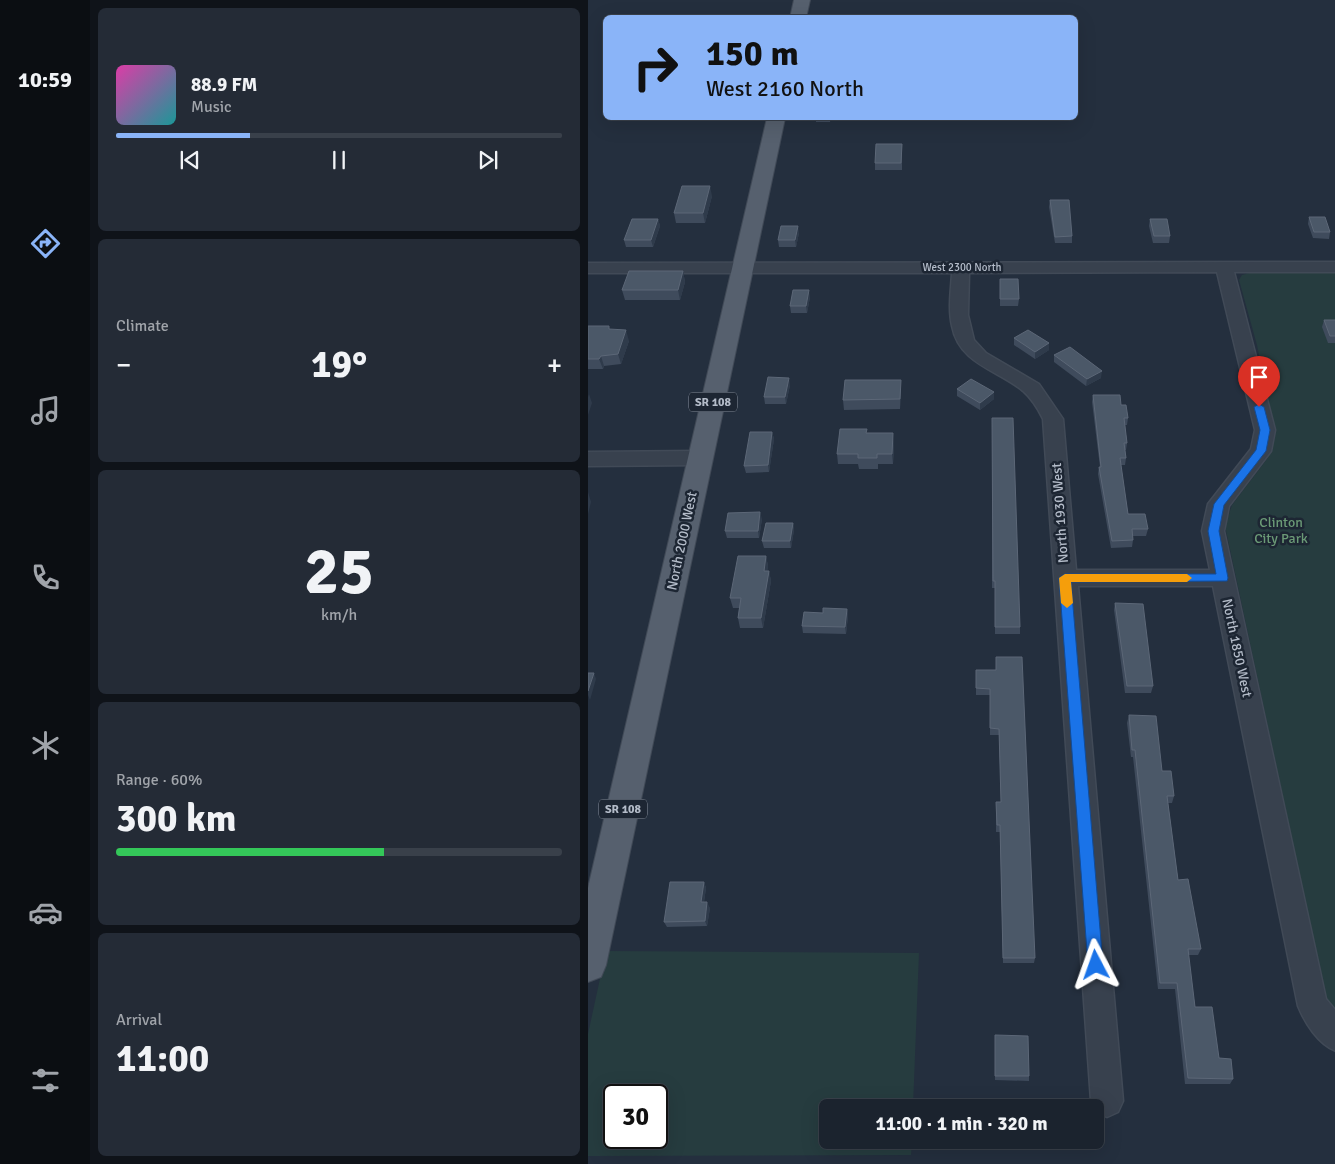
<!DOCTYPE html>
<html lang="en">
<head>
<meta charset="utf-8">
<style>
	body { margin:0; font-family:Signika,sans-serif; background:#242b36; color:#f1f3f6; height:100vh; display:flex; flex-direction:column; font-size:19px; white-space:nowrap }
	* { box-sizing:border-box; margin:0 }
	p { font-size:16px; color:#a0a4aa }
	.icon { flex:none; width:28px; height:28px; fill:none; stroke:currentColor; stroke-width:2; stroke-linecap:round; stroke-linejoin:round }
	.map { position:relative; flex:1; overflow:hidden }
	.panel { display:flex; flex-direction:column; gap:8px; padding:8px; background:#0f1319; width:498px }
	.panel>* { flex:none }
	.top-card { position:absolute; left:15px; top:15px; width:475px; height:105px; border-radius:8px; box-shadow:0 5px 20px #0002,0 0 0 1px #39404a; background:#8ab4f8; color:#111; overflow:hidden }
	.speed { position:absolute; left:15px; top:1084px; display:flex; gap:10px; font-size:25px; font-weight:700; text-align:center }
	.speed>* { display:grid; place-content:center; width:65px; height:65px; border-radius:50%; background:#1b232e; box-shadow:0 5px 20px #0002,0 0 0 1px #39404a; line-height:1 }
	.speed .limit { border:2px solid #111; border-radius:8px; background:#fff; color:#111 }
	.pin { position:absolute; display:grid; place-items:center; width:42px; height:42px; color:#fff; margin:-51px -21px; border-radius:50% 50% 50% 0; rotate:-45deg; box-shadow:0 0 5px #0007 }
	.pin .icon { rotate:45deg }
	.me { position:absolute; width:55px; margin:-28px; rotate:356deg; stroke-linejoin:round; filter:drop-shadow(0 0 4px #0008) }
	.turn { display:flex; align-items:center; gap:18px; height:105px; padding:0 20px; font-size:22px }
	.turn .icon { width:65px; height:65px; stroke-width:2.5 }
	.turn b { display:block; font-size:35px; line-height:42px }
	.big { font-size:38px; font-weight:700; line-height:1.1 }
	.panel .tile { flex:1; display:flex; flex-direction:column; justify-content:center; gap:8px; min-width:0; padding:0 18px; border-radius:8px; background:#242b36 }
	.panel .dial { align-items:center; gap:0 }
	.dial b { font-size:65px; line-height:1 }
	.song { display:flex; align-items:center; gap:15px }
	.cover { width:60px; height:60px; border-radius:8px; background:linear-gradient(135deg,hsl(320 70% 55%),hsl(180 70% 35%)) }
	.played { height:5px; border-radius:2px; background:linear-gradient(90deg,#8ab4f8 30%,#39404a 30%) }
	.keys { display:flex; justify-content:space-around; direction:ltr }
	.heat { display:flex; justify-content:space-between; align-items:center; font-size:28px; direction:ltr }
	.charge { height:8px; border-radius:4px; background:linear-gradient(90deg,#34c759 60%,#39404a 0) }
	.trip { position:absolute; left:231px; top:1099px; width:285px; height:50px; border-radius:8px; background:#1b232e; box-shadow:0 5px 20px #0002,0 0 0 1px #39404a; font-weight:700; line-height:50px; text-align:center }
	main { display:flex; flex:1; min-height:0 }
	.tabs { display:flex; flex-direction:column; width:90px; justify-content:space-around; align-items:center; background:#0b0e12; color:#a0a4aa }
	.tabs .icon { width:35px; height:35px }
	.tabs .current { color:#8ab4f8 }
	.tabs b { font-size:22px; color:#f1f3f6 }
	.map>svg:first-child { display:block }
	.green { fill:#263c3f; fill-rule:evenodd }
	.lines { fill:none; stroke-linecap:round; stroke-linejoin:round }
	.minor-casing { stroke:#414a57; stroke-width:3 }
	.major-casing { stroke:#414a57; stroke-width:2 }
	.minor { fill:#38414e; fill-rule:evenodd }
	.major { fill:#56606e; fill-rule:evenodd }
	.wall { fill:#3f4b5c }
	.shaded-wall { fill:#2f3b4b }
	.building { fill:#4b5868; stroke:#5c6777 }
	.route { fill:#1a73e8; stroke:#114b97 }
	.slow { fill:#f59e0b }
	.labels { text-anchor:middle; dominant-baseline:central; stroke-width:5; stroke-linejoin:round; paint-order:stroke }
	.far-street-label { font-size:11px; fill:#b4bcc9; stroke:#1d2633 }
	.shield { fill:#1d2633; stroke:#878f9c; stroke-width:1 }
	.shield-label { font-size:12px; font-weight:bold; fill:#b4bcc9 }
	.street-label { font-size:14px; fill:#b4bcc9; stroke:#1d2633 }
	.park-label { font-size:14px; fill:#6b9a76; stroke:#1d2633 }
</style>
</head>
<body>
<main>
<nav class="tabs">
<b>10:59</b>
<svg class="icon current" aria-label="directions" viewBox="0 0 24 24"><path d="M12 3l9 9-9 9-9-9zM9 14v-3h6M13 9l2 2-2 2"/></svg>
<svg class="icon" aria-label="music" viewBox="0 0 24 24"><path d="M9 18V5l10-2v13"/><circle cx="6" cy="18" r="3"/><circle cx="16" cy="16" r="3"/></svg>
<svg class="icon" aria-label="phone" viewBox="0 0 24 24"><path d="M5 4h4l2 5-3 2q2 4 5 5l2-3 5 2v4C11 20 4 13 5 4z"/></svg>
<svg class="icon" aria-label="climate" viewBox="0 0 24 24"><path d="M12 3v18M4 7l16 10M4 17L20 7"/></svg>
<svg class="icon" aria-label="car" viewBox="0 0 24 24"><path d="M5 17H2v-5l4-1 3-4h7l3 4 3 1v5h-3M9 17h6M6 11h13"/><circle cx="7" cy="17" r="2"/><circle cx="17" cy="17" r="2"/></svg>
<svg class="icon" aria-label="filters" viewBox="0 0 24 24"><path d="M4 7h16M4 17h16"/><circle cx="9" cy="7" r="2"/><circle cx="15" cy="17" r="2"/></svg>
</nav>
<section class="panel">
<div class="tile">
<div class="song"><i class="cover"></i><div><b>88.9 FM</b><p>Music</p></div></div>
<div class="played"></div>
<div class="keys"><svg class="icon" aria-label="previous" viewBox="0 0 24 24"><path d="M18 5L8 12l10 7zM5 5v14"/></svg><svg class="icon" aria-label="pause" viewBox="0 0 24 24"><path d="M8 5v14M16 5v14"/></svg><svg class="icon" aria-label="next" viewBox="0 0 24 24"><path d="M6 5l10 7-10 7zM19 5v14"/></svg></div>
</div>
<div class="tile"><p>Climate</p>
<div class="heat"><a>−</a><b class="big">19°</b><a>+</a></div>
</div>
<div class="tile dial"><b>25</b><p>km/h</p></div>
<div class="tile"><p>Range · 60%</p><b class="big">300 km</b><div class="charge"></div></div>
<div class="tile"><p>Arrival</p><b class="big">11:00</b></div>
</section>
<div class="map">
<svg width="748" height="1164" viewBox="0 0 748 1164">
	<rect width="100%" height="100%" fill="#242f3e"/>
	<path class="green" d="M661 273H747V1011L738 998 637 526 644 505 679 459 687 437 669 345 651 280 654 275Z
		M18 951 331 953 325 1107 240 1108V1140H324L323 1155 0 1156V1034ZM26 1095H69V1138H26Z"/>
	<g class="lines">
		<defs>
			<path id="minor" d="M748 262V272H646L687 430 683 451 641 506 636 531 738 999 748 1011V1051C730 1044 717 1023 710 1006L625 586H490L535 1101 530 1112 519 1117 508 1112 503 1101 455 419C450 409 444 399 435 391 410 370 371 364 364 326 360 309 363 290 364 273H0V263ZM629 272 667 430 663 449 620 504 614 531 622 570H488L475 419 451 384 398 353 386 340 380 315 381 273Z
				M112 451 119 453 122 458 119 463 112 465 0 466V452Z"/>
			<path id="major" d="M206 0H222L218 18H202Z
				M179 118H197L18 965 13 977 0 982V888Z"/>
		</defs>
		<use href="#minor" class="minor-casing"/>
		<use href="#major" class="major-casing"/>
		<use href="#minor" class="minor"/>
		<use href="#major" class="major"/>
	</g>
	<path class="wall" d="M224 118H243L242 122H228V119H224Z
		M314 144V170H287V163Z
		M124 196 117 223H88L86 213Z
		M462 200 484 236V243H467L461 207Z
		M721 217 742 232 741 239 725 238 720 224Z
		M70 219 72 226 65 247H38L36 240Z
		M562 219 582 236 581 243H565L561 226Z
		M211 233 208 247H191L190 240Z
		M95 271 97 282 92 300H37L34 290Z
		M412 286 431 299 430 306H412Z
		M222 297 219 313H203L202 306Z
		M736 320H748V346L747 343H740L734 327Z
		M0 326 22 329 41 341 33 364 16 366 15 369H0Z
		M426 338 461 350 447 359 426 345Z
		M466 355 513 378 498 386 466 362Z
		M202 385 198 404H177L176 397Z
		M369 389 406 392V399L392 410 369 396Z
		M313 390 312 409 256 410 255 400Z
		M505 395 533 405 540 418 539 425H537L539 443 538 450H537L538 458 537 465H533L540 514 560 529 558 536H545V540L544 547 523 548 510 474 511 467H512L504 402Z
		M404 418 432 627V634H407V588H404Z
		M184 432 186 439 181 472 158 473 156 466Z
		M279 433 306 443 305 464H290V469H271L270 464H250L249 454Z
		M174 519 171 538H139L137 531Z
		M205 523 206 530 203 548H176L174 541Z
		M178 556 180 566 179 571H181L183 581 175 628H152L150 618 151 608H145L142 598Z
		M527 603 565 686 563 693H537L526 610Z
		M259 609 260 616 258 634 215 633 214 626 235 613Z
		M388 670H408L447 958 446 963H415L412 832H408V802H413L411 735H402V695H388Z
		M541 715 574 771 586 796 584 803H580L590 880 613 949 610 955H600L607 1007 631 1058 645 1079 642 1084H597L587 989H570L545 757H543L539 723Z
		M116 882 118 888 116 902 122 908 119 926 79 927 76 922Z
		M407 1040 441 1076V1081L407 1080Z"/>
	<path class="shaded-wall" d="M122 186 124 196 117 223 115 213Z
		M70 219 72 226 65 247 63 240Z
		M210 226 211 233 208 247 207 240Z
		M95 271 97 282 92 300 90 290Z
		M221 290 222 297 219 313 218 306Z
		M38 330 41 341 33 364 30 354Z
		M461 343V350L447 359V352Z
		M13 356 16 366 15 369 11 359Z
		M514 371 513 378 498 386 499 379Z
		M201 378 202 385 198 404 197 397Z
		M313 380V390L312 409V399Z
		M406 392V399L392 410V403Z
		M1 394 4 403 0 415V397Z
		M184 432 186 439 181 472 180 465Z
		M305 433 306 443 305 464 304 454Z
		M0 492 3 502 0 514Z
		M172 512 174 519 171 538 170 531Z
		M205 523 206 530 203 548 202 541Z
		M178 556 180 566 178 581 176 571Z
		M181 571 183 581 175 628 173 618Z
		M259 609 260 616 258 634 257 627Z
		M6 673 8 679 2 700 0 695V691Z
		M116 882 118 888 115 908 113 902Z
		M119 902 122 908 119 926 117 921Z"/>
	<path class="building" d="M288 144H314L313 163H287Z
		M94 186H122L115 213H86Z
		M462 200H481L484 236 467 237Z
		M721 217H737L742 232H726Z
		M44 219H70L63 240H36Z
		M562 219H579L582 236H566Z
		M193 226H210L207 240H190Z
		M41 271H95L90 290H34Z
		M412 279H430L431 299H412Z
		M205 290H221L218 306H202Z
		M736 320H748V336H742Z
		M0 326H21V329L38 330 30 354 13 356 11 359H0Z
		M440 330 461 343 447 352 426 338Z
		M482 347 514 371 499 379 466 355Z
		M180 377 201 378 197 397H176Z
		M383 379 406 392 392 403 369 389Z
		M257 380H313L312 399 255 400Z
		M505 395H532L533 405H538L540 418H536L539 443H536L538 458H532L540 514H557L560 529H544L545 540 524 541 511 467H513Z
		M404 418H425L432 627H407V581H405Z
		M252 429H279L278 433H305L304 454H289V458H270V454H249Z
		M162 432H184L180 465 156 466Z
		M172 512 170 531H137L140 513Z
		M178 523H205L202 541H174Z
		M150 556H178L176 571H181L173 618H150L153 598H142Z
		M527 603 555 604 565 686H539Z
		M235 608 259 609 257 627 214 626 216 612 235 613Z
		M408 657H434L447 958H415L412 825H409L408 802H413L411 729 402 728V689L388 688V670H408Z
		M0 673H6L0 691Z
		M541 715 568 716 574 771H583L586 796H579L590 880 600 879 613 949H600L607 1007H624L631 1058 643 1059 645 1079 600 1078 589 983H572L547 750H544Z
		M82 882H116L113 902H119L117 921 76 922Z
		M407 1035 440 1036 441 1076H407Z"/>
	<path class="route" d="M671 404 676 407 682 430 678 451 636 505 631 531 640 578 639 581 483 582 515 965 513 970 508 973 503 970 500 965 471 578 477 574H628L620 531 626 504 668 450 672 430 666 407Z"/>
	<path class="slow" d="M477 574H599L604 578 599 582H483L485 603 479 608 473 603 471 578Z"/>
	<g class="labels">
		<g class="far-street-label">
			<text x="374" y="267">West 2300 North</text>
		</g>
		<g class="shield">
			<rect x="101" y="392.5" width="48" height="19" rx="4"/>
			<rect x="11" y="799.5" width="48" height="19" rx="4"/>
		</g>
		<g class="shield-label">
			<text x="125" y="402">SR 108</text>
			<text x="35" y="809">SR 108</text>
		</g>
		<g class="street-label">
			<text transform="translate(472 513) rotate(-94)">North 1930 West</text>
			<text transform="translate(94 541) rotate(-78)">North 2000 West</text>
			<text transform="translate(649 648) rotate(78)">North 1850 West</text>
		</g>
		<g class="park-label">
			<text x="693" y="522">Clinton<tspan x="693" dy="16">City Park</tspan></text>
		</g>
	</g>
</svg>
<div class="speed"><div class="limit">30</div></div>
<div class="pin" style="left:671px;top:407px;background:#d93025"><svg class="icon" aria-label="arrive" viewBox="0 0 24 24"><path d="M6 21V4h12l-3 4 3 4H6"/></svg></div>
<svg class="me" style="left:508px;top:965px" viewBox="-20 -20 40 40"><path d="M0-17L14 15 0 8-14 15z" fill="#1a73e8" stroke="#fff" stroke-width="4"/></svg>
<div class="trip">11:00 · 1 min · 320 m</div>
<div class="top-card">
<div class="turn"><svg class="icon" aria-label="right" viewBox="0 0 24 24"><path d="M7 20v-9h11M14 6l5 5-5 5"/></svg><div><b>150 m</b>West 2160 North</div></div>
</div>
</div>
</main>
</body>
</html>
